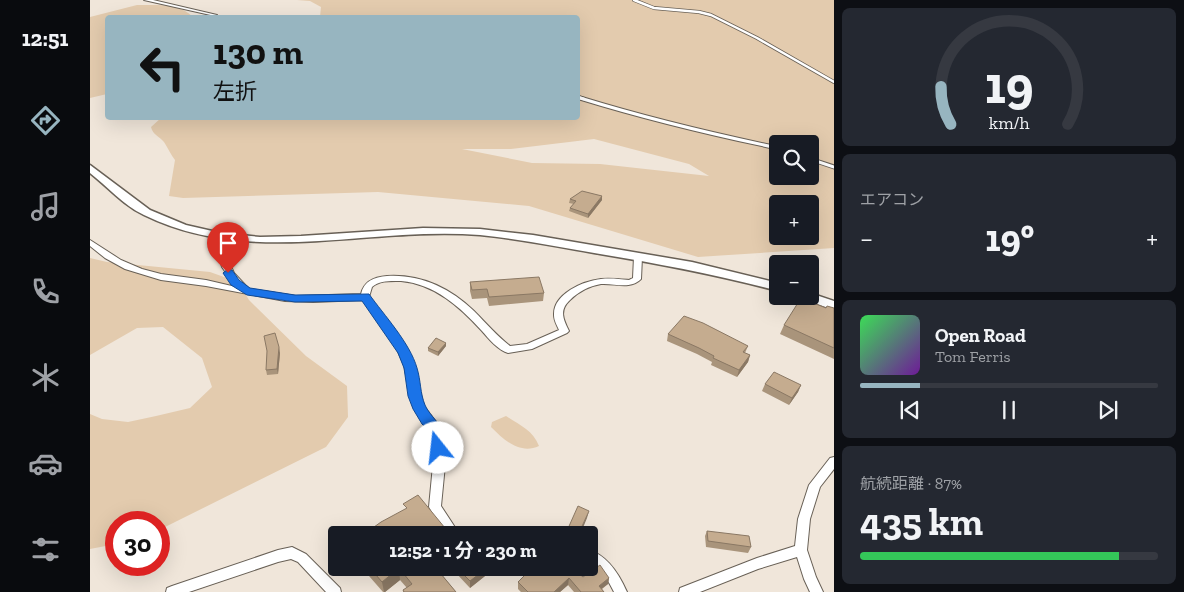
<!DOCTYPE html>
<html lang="ja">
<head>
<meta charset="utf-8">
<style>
	body { margin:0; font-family:"Zilla Slab","Noto Sans JP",serif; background:#242831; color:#f1f3f6; height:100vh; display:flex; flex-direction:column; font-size:19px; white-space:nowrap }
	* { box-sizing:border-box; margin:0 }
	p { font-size:16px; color:#9ea1a6 }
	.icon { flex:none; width:28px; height:28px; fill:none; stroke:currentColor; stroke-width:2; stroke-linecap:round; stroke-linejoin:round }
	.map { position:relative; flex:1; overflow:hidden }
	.details { display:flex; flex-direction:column; gap:8px; padding:8px; background:#0d0f14; width:350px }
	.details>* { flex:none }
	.top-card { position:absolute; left:15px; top:15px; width:475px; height:105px; border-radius:5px; box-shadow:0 5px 20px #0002; background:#97b5c0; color:#111; overflow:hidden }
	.buttons { position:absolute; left:679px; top:135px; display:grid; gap:10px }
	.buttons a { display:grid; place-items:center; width:50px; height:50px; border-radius:5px; background:#171b24; box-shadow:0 5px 20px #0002; font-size:25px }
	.speed { position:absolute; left:15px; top:511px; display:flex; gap:10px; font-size:25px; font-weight:700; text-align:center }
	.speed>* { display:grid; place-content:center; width:65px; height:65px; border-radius:50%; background:#171b24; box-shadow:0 5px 20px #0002; line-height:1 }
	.speed .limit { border:8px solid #d22; background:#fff; color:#111 }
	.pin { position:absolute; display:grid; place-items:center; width:42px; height:42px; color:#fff; margin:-51px -21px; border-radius:50% 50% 50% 0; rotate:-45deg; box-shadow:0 0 5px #0007 }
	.pin .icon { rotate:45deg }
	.me { position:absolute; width:55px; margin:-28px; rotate:344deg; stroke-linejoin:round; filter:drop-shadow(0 0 4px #0008) }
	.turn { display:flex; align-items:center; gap:18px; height:105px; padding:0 25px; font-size:22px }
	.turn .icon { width:65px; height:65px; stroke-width:2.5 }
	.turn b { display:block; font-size:35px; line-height:42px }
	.big { font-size:38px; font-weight:700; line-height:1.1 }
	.details .widget { flex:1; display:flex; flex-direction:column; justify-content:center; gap:8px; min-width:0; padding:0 18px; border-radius:8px; background:#242831 }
	.details .dial { align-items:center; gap:0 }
	.dial svg { height:130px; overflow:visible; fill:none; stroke:#363941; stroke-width:7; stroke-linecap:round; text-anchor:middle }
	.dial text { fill:#f1f3f6; stroke:none }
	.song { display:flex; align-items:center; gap:15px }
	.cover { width:60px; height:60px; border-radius:8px; background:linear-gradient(135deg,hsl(130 70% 55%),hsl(280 70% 35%)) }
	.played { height:5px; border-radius:2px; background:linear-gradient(90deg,#97b5c0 20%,#363941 20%) }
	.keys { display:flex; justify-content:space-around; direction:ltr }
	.heat { display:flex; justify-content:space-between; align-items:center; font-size:28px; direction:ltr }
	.charge { height:8px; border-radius:4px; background:linear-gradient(90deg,#34c759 87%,#363941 0) }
	.trip { position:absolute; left:238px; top:526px; width:270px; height:50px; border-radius:5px; background:#171b24; box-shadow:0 5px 20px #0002; font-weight:700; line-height:50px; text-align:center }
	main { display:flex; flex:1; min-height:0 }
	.dock { display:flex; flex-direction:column; width:90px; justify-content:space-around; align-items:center; background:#090b0e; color:#9ea1a6 }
	.dock .icon { width:35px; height:35px }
	.dock .active { color:#97b5c0 }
	.dock b { font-size:22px; color:#f1f3f6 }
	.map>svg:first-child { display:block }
	.green { fill:#e3cbae; fill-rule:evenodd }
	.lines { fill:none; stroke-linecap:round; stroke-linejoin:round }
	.lane-far1-casing { stroke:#686056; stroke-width:4 }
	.lane-casing { stroke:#686056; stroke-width:5 }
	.street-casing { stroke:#686056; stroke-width:2 }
	.secondary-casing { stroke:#686056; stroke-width:3 }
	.lane-far1 { stroke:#fff; stroke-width:2.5 }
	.lane { stroke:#fff; stroke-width:3 }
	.street { fill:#fff; fill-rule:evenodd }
	.secondary { fill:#fff; fill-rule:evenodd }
	.wall { fill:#a9947b }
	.shaded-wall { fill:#8a7864 }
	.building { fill:#c5ac8f; stroke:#8a7864 }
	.route { fill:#1a73e8; stroke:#114b97 }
</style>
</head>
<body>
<main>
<nav class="dock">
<b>12:51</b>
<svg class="icon active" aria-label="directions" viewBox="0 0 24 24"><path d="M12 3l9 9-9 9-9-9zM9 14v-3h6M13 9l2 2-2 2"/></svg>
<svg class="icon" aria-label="music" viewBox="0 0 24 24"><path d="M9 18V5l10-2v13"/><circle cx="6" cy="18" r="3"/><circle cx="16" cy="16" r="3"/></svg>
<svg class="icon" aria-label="phone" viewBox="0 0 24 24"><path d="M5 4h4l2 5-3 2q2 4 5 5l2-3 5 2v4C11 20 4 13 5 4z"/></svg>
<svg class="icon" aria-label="climate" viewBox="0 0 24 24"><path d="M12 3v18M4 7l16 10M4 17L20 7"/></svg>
<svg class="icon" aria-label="car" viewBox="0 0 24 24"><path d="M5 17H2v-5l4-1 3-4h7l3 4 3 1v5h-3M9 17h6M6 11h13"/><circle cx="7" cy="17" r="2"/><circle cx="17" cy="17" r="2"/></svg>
<svg class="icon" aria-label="filters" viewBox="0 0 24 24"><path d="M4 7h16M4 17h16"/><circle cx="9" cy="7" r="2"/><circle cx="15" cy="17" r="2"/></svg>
</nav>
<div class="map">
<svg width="744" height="592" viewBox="0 0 744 592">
	<rect width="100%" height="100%" fill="#f0e6da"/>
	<path class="green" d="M207 0H744V248L608 257 439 206 288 192 93 198 79 196 85 160C81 155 78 148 74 142 69 136 63 135 61 127L71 118H488V18L230 17 231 7 220 1ZM504 139 599 164 619 176 510 164 442 163 372 149H421ZM688 144H720V176H688ZM688 204H720V236H688Z
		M47 5C66 5 90 3 103 17L18 18 17 94 0 98V17Z
		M0 258 17 262 120 272 148 282 159 300 216 356 257 386 258 417 236 447 69 530V522H26V544L0 549V414L12 419 38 422 66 416 100 408 122 387 112 358 73 327 47 328 0 355Z
		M416 416C429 425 443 430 449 446 430 455 414 440 401 427L402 422Z"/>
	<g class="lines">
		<defs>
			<path id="lane-far1" d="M544 0 564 8 609 12 621 15 667 38 744 82
				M488 97 494 99"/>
			<path id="lane" d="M490 98C555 118 621 134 688 148
				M720 159 744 167"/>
			<path id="street" d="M54 0H63L127 15 125 16Z
				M125 236H131L132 238 138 260 144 273 159 289 206 296 271 294C274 281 284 277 297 276 330 274 360 288 384 311 396 323 407 336 420 346L437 344 469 330C467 325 464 321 464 315 463 294 493 281 511 279 520 278 529 279 539 280L543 278 544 257 548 255 552 257 551 279C540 290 525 283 511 284 499 286 488 292 480 300 469 310 473 319 479 331L477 333 442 349 418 353C408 350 399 339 392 331 370 307 345 284 311 281 301 281 290 280 282 287L279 297 305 330 316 347 323 365 334 406 353 431 355 465 351 506 370 535H355L339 507 343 465V432L330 418 323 406 314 365 306 347 273 300 223 302 195 301 116 286 71 280 35 269 15 258 0 246V240L31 260 52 269 71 274 116 280 146 287 132 267 124 238Z
				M744 457V469L730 487 720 519 717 550 726 577 733 592H720L714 579 707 557 668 569 610 592H589L590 588 667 558 705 546 708 519 719 485 740 458Z
				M202 547 216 554 250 588 251 592H236L208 562 201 559 188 562 99 592H76L77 588 82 586 188 550Z
				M499 550C518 556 529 574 537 592H524C518 580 511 568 499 561Z"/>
			<path id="secondary" d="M0 165 60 210 96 225 131 233 170 237 211 236 333 228 390 229 443 235 602 262 688 283V291C628 275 570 264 510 254 470 247 430 239 390 235 276 226 162 268 54 215 33 205 18 187 0 173Z
				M720 293 744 301V310L713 299 711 296H720Z"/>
		</defs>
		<use href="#lane-far1" class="lane-far1-casing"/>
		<use href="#lane" class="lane-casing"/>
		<use href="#street" class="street-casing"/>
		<use href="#secondary" class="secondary-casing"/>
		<use href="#lane-far1" class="lane-far1"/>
		<use href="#lane" class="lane"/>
		<use href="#street" class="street"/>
		<use href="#secondary" class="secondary"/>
	</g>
	<path class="wall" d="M480 199 512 200 498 218 479 211 480 208 484 204 479 203Z
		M380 282 454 293 453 301 399 306 397 298 382 299 380 291Z
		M736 308H744V359L690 334 694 325Z
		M578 334 658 346 655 353 660 355 658 362 647 377 621 365 622 362 607 354 577 341Z
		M356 346 348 356 338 351V348Z
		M190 353 188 374 177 375 176 370Z
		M675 384 711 385 708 392 699 405 672 391Z
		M617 531 661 547 658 553 616 547 615 536Z
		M272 568H346L366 592H313V590L317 588 310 580 295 592H293Z
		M365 568H405L380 588 365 572Z
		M493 577 519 578 518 584 512 589 514 592H484L478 585 470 592H431L428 589V582Z"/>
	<path class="shaded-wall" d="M512 196V200L498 218V214Z
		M356 343V346L348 356V352Z
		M189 347 190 353 188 374 187 369Z
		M660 355 658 362 647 377 649 370Z
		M711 385 708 392 699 405 702 398Z
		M499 511 497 518 490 535H488Z
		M355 528 356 535H345Z
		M309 568 310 580 295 592H294L292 582Z
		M397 568H405L380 588V581Z
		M479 578 478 585 470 592H464Z
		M519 578 518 584 507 592 509 586Z"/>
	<path class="building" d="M492 191 512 196 498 214 480 208 486 201 480 199Z
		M449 277 454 293 399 297 397 289 382 290 380 282Z
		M711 298 736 308 737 306 744 308V348L694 325Z
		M594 316 613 323 658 346 653 352 660 355 649 370 623 358 624 356 609 348 578 334Z
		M185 333 189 347 187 369 176 370 177 351 174 336Z
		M346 338 356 343 348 352 338 348Z
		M684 372 711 385 702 398 675 384Z
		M328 495 355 528 345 535H273L291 522 317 508 313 504Z
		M488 506 499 511 488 535H481L476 533Z
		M617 531 659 536 661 547 618 541Z
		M510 565 519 578 509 586 514 592H491L479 578 464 592H438L428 582 442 568H482L493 577Z
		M280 568H346L366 592H314L313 590 322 584 309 568 292 582Z
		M367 568H397L380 581Z"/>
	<path class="route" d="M138 269 142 270 149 280 160 288 205 295 279 294C294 315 320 343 327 368 331 381 330 393 335 405 342 421 364 432 353 452L348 453 343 452 341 448V433L332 424 323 409 318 396 314 368 308 353 272 301 205 302 157 295 141 285 133 273Z"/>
</svg>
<div class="buttons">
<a><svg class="icon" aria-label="search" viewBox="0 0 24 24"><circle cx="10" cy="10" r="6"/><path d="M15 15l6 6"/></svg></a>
<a>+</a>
<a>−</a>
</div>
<div class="speed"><div class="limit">30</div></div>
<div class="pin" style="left:138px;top:273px;background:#d93025"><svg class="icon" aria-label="arrive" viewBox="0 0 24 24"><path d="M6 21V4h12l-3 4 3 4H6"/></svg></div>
<svg class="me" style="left:348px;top:448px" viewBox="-20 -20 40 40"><circle r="19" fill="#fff"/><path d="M0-13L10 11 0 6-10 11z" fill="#1a73e8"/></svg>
<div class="trip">12:52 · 1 分 · 230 m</div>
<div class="top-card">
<div class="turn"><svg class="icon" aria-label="left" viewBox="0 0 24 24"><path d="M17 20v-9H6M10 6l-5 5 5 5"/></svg><div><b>130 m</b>左折</div></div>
</div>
</div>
<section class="details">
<div class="widget dial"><svg viewBox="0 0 100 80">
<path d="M14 69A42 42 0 1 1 86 69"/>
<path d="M14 69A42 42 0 0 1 8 46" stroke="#97b5c0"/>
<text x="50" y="56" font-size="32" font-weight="700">19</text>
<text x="50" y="72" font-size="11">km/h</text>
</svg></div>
<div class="widget"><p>エアコン</p>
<div class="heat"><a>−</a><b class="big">19°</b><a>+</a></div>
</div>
<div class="widget">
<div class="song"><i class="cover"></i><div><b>Open Road</b><p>Tom Ferris</p></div></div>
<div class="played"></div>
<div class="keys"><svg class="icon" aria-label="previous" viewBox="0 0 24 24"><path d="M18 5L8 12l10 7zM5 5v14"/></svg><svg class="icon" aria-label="pause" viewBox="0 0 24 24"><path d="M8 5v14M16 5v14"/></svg><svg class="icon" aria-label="next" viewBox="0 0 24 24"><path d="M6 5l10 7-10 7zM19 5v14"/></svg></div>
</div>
<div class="widget"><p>航続距離 · 87%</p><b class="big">435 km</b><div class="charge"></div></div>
</section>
</main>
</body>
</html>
